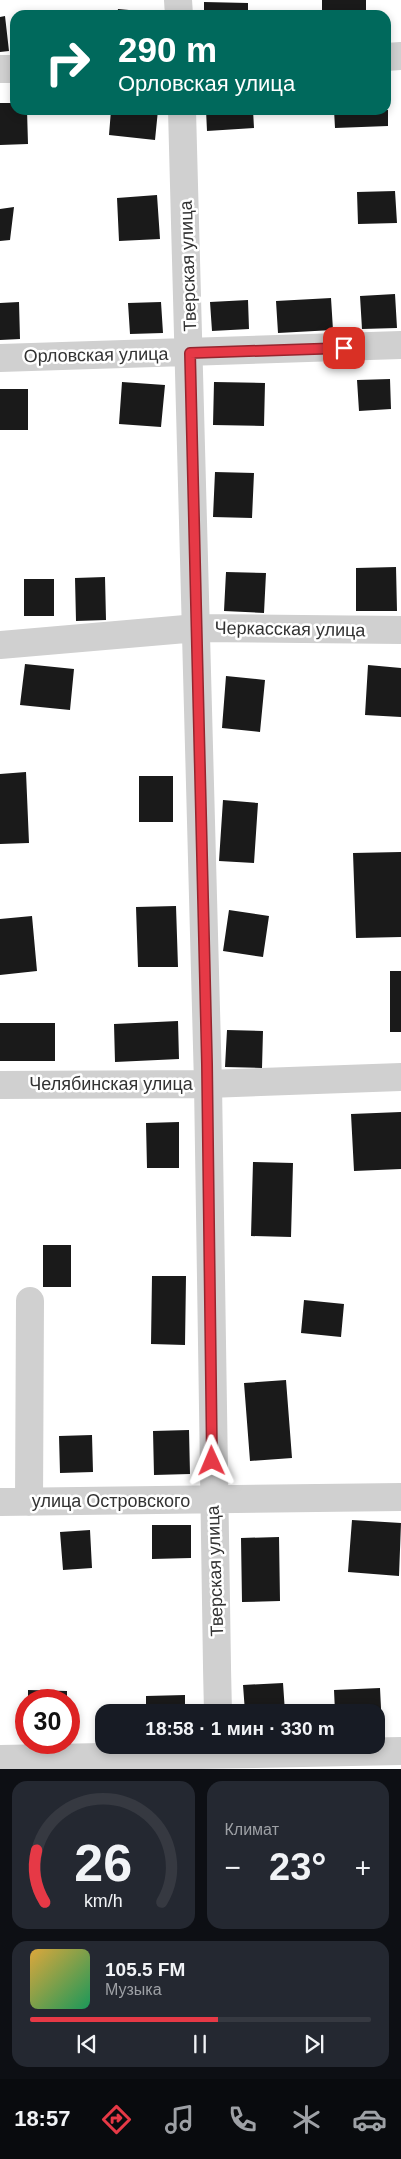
<!DOCTYPE html>
<html lang="ru">
<head>
<meta charset="utf-8">
<style>
	body { margin:0; font-family:Helvetica,sans-serif; background:#242831; color:#f1f3f6; height:100vh; display:flex; flex-direction:column; font-size:19px; white-space:nowrap }
	* { box-sizing:border-box; margin:0 }
	p { font-size:16px; color:#9ea1a6 }
	.icon { flex:none; width:28px; height:28px; fill:none; stroke:currentColor; stroke-width:2; stroke-linecap:round; stroke-linejoin:round }
	.map { position:relative; height:1769px; overflow:hidden }
	.side { display:flex; flex-direction:column; gap:12px; padding:12px; background:#0d0f14; flex:1 }
	.side>* { flex:none }
	.top-card { position:absolute; left:10px; top:10px; width:381px; height:105px; border-radius:15px; box-shadow:0 2px 8px #0003; background:#00695c; color:#fff; overflow:hidden }
	.speed { position:absolute; left:15px; top:1689px; display:flex; gap:10px; font-size:25px; font-weight:700; text-align:center }
	.speed>* { display:grid; place-content:center; width:65px; height:65px; border-radius:50%; background:#171b24; box-shadow:0 2px 8px #0003; line-height:1 }
	.speed .limit { border:8px solid #d22; background:#fff; color:#111 }
	.pin { position:absolute; display:grid; place-items:center; width:42px; height:42px; color:#fff; margin:-21px; border-radius:10px; box-shadow:0 2px 8px #0006 }
	.me { position:absolute; width:55px; margin:-28px; rotate:359deg; stroke-linejoin:round; filter:drop-shadow(0 0 4px #0008) }
	.turn { display:flex; align-items:center; gap:18px; height:105px; padding:0 25px; font-size:22px }
	.turn .icon { width:65px; height:65px; stroke-width:2.5 }
	.turn b { display:block; font-size:35px; line-height:42px }
	.big { font-size:38px; font-weight:600; line-height:1.1 }
	.side .tile { flex:1; display:flex; flex-direction:column; justify-content:center; gap:8px; min-width:0; padding:0 18px; border-radius:15px; background:#242831 }
	.side .dial { align-items:center; gap:0 }
	.dial svg { height:130px; overflow:visible; fill:none; stroke:#363941; stroke-width:7; stroke-linecap:round; text-anchor:middle }
	.dial text { fill:#f1f3f6; stroke:none }
	.song { display:flex; align-items:center; gap:15px }
	.cover { width:60px; height:60px; border-radius:8px; background:linear-gradient(135deg,hsl(40 70% 55%),hsl(150 70% 35%)) }
	.played { height:5px; border-radius:2px; background:linear-gradient(90deg,#e63946 55%,#363941 55%) }
	.keys { display:flex; justify-content:space-around; direction:ltr }
	.heat { display:flex; justify-content:space-between; align-items:center; font-size:28px; direction:ltr }
	.side .tiles { flex:1; display:grid; gap:12px; grid-template-columns:1fr 1fr }
	.tile:last-child { grid-column:span 2 }
	.trip { position:absolute; left:95px; top:1704px; width:290px; height:50px; border-radius:15px; background:#171b24; box-shadow:0 2px 8px #0003; font-weight:600; line-height:50px; text-align:center }
	.tabs { display:flex; height:80px; justify-content:space-around; align-items:center; background:#090b0e; color:#9ea1a6 }
	.tabs .icon { width:35px; height:35px }
	.tabs .selected { color:#e63946 }
	.tabs b { font-size:22px; color:#f1f3f6 }
	.map>svg:first-child { display:block }
	.building { fill:#1a1a1a }
	.lines { fill:none; stroke-linecap:round; stroke-linejoin:round }
	.minor { stroke:#d0d0d0; stroke-width:28 }
	.route-casing { stroke:#96252e; stroke-width:12 }
	.route { stroke:#e63946; stroke-width:9 }
	.labels { text-anchor:middle; dominant-baseline:central; stroke-width:5; stroke-linejoin:round; paint-order:stroke }
	.street-label { font-size:18px; fill:#333; stroke:#fff }
</style>
</head>
<body>
<div class="map">
<svg width="401" height="1769" viewBox="0 0 401 1769">
	<rect width="100%" height="100%" fill="#fff"/>
	<path class="building" d="M322 0H366V15H322Z
		M204 2 248 3V15H204Z
		M118 9 151 12V15H117Z
		M5 16 9 51 0 52V17Z
		M0 103H15V110H27L28 144 0 145Z
		M111 110H158L155 140 109 135Z
		M206 110H253L254 128 207 131Z
		M334 110H388V126L335 128Z
		M395 191 397 223 358 224 357 192Z
		M157 195 160 239 119 241 117 198Z
		M14 207 10 240 0 241V209Z
		M395 294 397 328 362 329 360 296Z
		M331 298 333 330 278 333 276 301Z
		M248 300 249 329 212 331 210 302Z
		M19 302 20 339 0 340V303Z
		M161 302 163 333 130 334 128 303Z
		M390 379 391 409 359 411 357 380Z
		M122 382 165 385 161 427 119 424Z
		M214 382 265 383 264 426 213 425Z
		M0 389H28V430H0Z
		M215 472 254 473 252 518 213 517Z
		M396 567 397 611H356V568Z
		M226 572 266 573 264 613 224 611Z
		M105 577 106 620 76 621 75 578Z
		M24 579H54V616H24Z
		M25 664 74 669 70 710 20 705Z
		M368 665 401 668V717L365 715Z
		M226 676 265 680 260 732 222 728Z
		M26 772 29 843 0 844V774Z
		M139 776H173V822H139Z
		M223 800 258 803 254 863 219 861Z
		M401 852V937L356 938 353 853Z
		M176 906 178 967H138L136 907Z
		M229 910 269 916 263 957 223 951Z
		M32 916 37 971 0 975V919Z
		M390 971H401V1032H390Z
		M178 1021 179 1059 115 1062 114 1024Z
		M0 1023H55V1061H0Z
		M227 1030 263 1031 262 1068 225 1067Z
		M401 1112V1169L354 1171 351 1114Z
		M179 1122V1168H147L146 1123Z
		M253 1162 293 1163 291 1237 251 1236Z
		M43 1245H71V1287H43Z
		M152 1276H186L185 1345 151 1344Z
		M304 1300 344 1304 341 1337 301 1333Z
		M286 1380 292 1458 250 1461 244 1383Z
		M189 1430 190 1474 154 1475 153 1431Z
		M92 1435 93 1472 60 1473 59 1436Z
		M352 1520 401 1523 399 1576 348 1572Z
		M152 1525H191V1558L152 1559Z
		M90 1530 92 1568 63 1570 60 1532Z
		M279 1537 280 1601 242 1602 241 1538Z
		M283 1683 285 1712H245L243 1685Z
		M380 1688 382 1728H376V1712H335L334 1690Z
		M28 1690 67 1691V1700H28Z
		M185 1695V1712H146V1696Z"/>
	<g class="lines">
		<path class="minor" d="M178 0 179 15
			M386 57 401 56
			M0 69H15
			M182 110C193 435 202 760 208 1084 211 1294 213 1503 218 1712
			M0 358 401 345
			M0 645 197 628 401 630
			M0 1085 208 1084 401 1077
			M0 1502 401 1497
			M29 1502 30 1301
			M0 1759 401 1751"/>
	</g>
	<g class="lines">
		<defs>
			<path id="route" d="M212 1461 207 1064 190 353 344 348"/>
		</defs>
		<use href="#route" class="route-casing"/>
		<use href="#route" class="route"/>
	</g>
	<g class="labels">
		<g class="street-label">
			<text transform="translate(188 266) rotate(-92)">Тверская улица</text>
			<text transform="translate(96 355) rotate(-1)">Орловская улица</text>
			<text transform="translate(290 629) rotate(1)">Черкасская улица</text>
			<text x="111" y="1084">Челябинская улица</text>
			<text x="111" y="1501">улица Островского</text>
			<text transform="translate(215 1571) rotate(-92)">Тверская улица</text>
		</g>
	</g>
</svg>
<div class="speed"><div class="limit">30</div></div>
<div class="pin" style="left:344px;top:348px;background:#d93025"><svg class="icon" aria-label="arrive" viewBox="0 0 24 24"><path d="M6 21V4h12l-3 4 3 4H6"/></svg></div>
<svg class="me" style="left:212px;top:1461px" viewBox="-20 -20 40 40"><path d="M0-17L14 15 0 8-14 15z" fill="#e63946" stroke="#fff" stroke-width="4"/></svg>
<div class="trip">18:58 · 1 мин · 330 m</div>
<div class="top-card">
<div class="turn"><svg class="icon" aria-label="right" viewBox="0 0 24 24"><path d="M7 20v-9h11M14 6l5 5-5 5"/></svg><div><b>290 m</b>Орловская улица</div></div>
</div>
</div>
<section class="side">
<div class="tiles">
<div class="tile dial"><svg viewBox="0 0 100 80">
<path d="M14 69A42 42 0 1 1 86 69"/>
<path d="M14 69A42 42 0 0 1 9 37" stroke="#e63946"/>
<text x="50" y="56" font-size="32" font-weight="700">26</text>
<text x="50" y="72" font-size="11">km/h</text>
</svg></div>
<div class="tile"><p>Климат</p>
<div class="heat"><a>−</a><b class="big">23°</b><a>+</a></div>
</div>
<div class="tile">
<div class="song"><i class="cover"></i><div><b>105.5 FM</b><p>Музыка</p></div></div>
<div class="played"></div>
<div class="keys"><svg class="icon" aria-label="previous" viewBox="0 0 24 24"><path d="M18 5L8 12l10 7zM5 5v14"/></svg><svg class="icon" aria-label="pause" viewBox="0 0 24 24"><path d="M8 5v14M16 5v14"/></svg><svg class="icon" aria-label="next" viewBox="0 0 24 24"><path d="M6 5l10 7-10 7zM19 5v14"/></svg></div>
</div>
</div>
</section>
<nav class="tabs">
<b>18:57</b>
<svg class="icon selected" aria-label="directions" viewBox="0 0 24 24"><path d="M12 3l9 9-9 9-9-9zM9 14v-3h6M13 9l2 2-2 2"/></svg>
<svg class="icon" aria-label="music" viewBox="0 0 24 24"><path d="M9 18V5l10-2v13"/><circle cx="6" cy="18" r="3"/><circle cx="16" cy="16" r="3"/></svg>
<svg class="icon" aria-label="phone" viewBox="0 0 24 24"><path d="M5 4h4l2 5-3 2q2 4 5 5l2-3 5 2v4C11 20 4 13 5 4z"/></svg>
<svg class="icon" aria-label="climate" viewBox="0 0 24 24"><path d="M12 3v18M4 7l16 10M4 17L20 7"/></svg>
<svg class="icon" aria-label="car" viewBox="0 0 24 24"><path d="M5 17H2v-5l4-1 3-4h7l3 4 3 1v5h-3M9 17h6M6 11h13"/><circle cx="7" cy="17" r="2"/><circle cx="17" cy="17" r="2"/></svg>
</nav>
</body>
</html>
